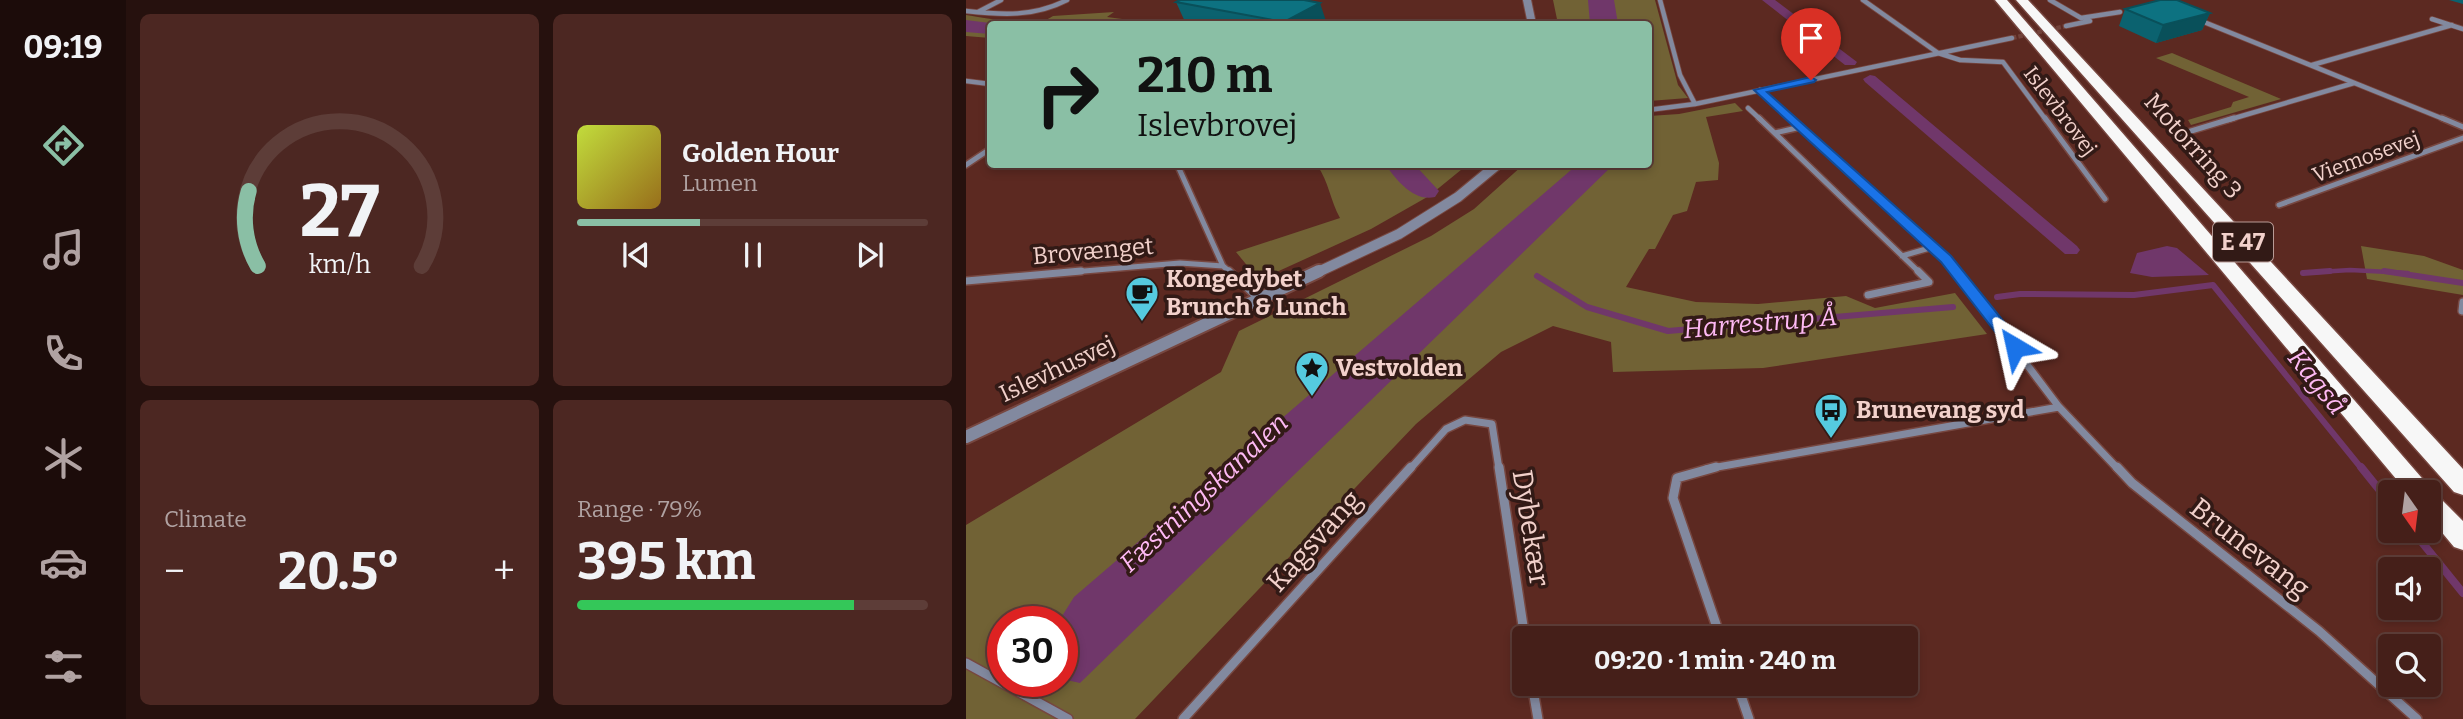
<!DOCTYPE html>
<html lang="en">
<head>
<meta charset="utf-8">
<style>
	body { margin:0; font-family:Bitter,serif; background:#4c2722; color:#f1f3f6; height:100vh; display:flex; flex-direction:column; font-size:26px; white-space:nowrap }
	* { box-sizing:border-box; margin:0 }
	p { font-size:23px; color:#b0a2a2 }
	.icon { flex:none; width:38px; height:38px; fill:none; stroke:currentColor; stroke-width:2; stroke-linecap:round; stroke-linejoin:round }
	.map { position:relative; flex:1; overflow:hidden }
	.panel { display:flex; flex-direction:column; gap:14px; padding:14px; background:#26110e; width:840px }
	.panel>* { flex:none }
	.hud { position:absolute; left:21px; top:21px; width:665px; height:147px; border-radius:7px; box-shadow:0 4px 10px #0003,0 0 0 2px #5d3d38; background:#8abfa5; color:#111; overflow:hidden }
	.needle { width:46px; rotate:166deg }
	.controls { position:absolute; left:1412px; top:480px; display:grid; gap:14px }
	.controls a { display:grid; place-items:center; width:63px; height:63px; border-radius:7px; background:#451f19; box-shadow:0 4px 10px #0003,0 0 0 2px #5d3d38; font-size:35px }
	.speed { position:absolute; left:21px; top:606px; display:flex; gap:14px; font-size:35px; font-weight:700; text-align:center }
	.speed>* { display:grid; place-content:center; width:91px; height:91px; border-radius:50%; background:#451f19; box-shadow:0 4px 10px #0003,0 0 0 2px #5d3d38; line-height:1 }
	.speed .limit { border:10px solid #d22; background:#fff; color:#111 }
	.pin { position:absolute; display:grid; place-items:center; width:60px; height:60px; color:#fff; margin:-72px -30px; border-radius:50% 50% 50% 0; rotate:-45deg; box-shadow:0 0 7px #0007 }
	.pin .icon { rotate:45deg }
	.me { position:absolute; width:77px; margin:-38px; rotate:324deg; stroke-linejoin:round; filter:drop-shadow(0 0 5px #0008) }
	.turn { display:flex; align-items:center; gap:24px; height:147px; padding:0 35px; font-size:32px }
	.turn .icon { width:91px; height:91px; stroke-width:2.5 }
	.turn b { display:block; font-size:49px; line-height:60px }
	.big { font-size:52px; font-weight:700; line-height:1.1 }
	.panel .card { flex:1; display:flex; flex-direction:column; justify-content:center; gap:10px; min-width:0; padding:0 24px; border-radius:10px; background:#4c2722 }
	.panel .dial { align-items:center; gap:0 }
	.dial svg { height:182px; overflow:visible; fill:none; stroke:#5d3d38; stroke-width:7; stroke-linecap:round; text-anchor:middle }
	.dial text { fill:#f1f3f6; stroke:none }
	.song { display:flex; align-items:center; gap:21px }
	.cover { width:84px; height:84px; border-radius:10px; background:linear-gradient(135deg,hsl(70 70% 55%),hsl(40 70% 35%)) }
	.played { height:7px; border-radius:4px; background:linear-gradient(90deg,#8abfa5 35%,#5d3d38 35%) }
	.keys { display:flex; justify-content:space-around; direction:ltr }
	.heat { display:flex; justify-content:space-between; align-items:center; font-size:38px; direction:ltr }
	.charge { height:10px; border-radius:5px; background:linear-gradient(90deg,#34c759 79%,#5d3d38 0) }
	.panel .tiles { flex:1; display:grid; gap:14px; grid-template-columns:repeat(2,1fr) }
	.trip { position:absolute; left:546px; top:626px; width:406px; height:70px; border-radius:7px; background:#451f19; box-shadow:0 4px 10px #0003,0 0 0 2px #5d3d38; font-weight:700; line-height:70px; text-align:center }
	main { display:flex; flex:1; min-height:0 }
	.dock { display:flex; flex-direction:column; width:126px; justify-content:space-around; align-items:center; background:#1c0c0a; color:#b0a2a2 }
	.dock .icon { width:49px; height:49px }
	.dock .on { color:#8abfa5 }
	.dock b { font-size:32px; color:#f1f3f6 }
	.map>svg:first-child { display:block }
	.green { fill:#716235; fill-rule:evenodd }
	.water { fill:#70376a }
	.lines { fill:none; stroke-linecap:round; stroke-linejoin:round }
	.stream-far2 { stroke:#70376a; stroke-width:4.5 }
	.stream-far1 { stroke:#70376a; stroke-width:6 }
	.stream { stroke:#70376a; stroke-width:8 }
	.canal { fill:#70376a; fill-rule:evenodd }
	.river { fill:#70376a; fill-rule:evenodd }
	.minor-tunnel { stroke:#72423a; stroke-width:4.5; stroke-dasharray:4.5 2; stroke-linecap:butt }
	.minor-far3-casing { stroke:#774740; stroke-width:6 }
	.minor-far2-casing { stroke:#774740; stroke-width:8 }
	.minor-far1-casing { stroke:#774740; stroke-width:10 }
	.minor-casing { stroke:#774740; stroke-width:12 }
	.tertiary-far2-casing { stroke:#774740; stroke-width:10 }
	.tertiary-far1-casing { stroke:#774740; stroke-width:12 }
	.tertiary-casing { stroke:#774740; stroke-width:16 }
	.motorway-casing { stroke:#774740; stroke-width:3 }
	.minor-far3 { stroke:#82899f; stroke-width:4.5 }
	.minor-far2 { stroke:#82899f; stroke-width:5 }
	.minor-far1 { stroke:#82899f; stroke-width:7 }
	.minor { stroke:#82899f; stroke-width:9 }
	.tertiary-far2 { stroke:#82899f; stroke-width:8 }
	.tertiary-far1 { stroke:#82899f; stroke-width:10 }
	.tertiary { stroke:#82899f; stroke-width:12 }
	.motorway { fill:#f7f7f7; fill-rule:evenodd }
	.wall { fill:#0b626f }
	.shaded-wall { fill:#09505a }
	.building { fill:#0d7281; stroke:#09505a; stroke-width:2 }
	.route { fill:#1a73e8; stroke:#114b97; stroke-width:2 }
	.labels { text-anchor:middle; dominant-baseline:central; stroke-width:7; stroke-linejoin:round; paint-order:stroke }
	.far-street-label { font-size:21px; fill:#f2d1cb; stroke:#321a16 }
	.shield { fill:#321a16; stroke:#b89a95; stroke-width:2 }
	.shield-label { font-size:23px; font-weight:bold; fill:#f2d1cb }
	.street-label { font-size:24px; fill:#f2d1cb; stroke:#321a16 }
	.poi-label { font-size:24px; font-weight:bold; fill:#f2d1cb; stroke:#321a16; text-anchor:start }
	.water-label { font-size:26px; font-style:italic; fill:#feb9f4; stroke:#321a16 }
	.near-street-label { font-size:28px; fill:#f2d1cb; stroke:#321a16 }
</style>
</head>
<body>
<main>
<nav class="dock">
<b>09:19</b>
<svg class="icon on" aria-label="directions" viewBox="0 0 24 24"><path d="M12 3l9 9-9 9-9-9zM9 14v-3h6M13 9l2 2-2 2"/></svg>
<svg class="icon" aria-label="music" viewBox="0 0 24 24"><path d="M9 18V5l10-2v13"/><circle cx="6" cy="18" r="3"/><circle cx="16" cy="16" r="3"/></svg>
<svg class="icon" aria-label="phone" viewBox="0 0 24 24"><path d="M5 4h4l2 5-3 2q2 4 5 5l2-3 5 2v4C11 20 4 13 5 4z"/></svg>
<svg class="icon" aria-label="climate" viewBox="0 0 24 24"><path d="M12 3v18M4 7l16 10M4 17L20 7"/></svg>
<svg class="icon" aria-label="car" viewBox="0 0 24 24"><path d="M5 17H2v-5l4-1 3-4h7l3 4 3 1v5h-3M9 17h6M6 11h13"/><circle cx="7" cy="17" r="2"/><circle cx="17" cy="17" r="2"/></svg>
<svg class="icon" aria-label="filters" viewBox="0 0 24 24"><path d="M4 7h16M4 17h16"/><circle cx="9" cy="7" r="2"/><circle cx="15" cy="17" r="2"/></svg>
</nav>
<section class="panel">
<div class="tiles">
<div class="card dial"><svg viewBox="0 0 100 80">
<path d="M14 69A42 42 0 1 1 86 69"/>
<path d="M14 69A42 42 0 0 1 10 36" stroke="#8abfa5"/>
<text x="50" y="56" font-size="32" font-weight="700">27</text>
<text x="50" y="72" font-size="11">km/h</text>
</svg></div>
<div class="card">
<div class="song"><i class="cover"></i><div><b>Golden Hour</b><p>Lumen</p></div></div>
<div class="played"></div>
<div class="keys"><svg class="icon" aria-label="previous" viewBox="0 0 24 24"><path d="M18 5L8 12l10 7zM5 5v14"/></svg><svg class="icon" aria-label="pause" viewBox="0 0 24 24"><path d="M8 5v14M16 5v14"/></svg><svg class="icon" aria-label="next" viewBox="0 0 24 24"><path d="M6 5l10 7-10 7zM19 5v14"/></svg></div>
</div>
<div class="card"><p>Climate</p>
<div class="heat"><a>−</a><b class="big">20.5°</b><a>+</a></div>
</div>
<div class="card"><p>Range · 79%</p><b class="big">395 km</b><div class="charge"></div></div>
</div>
</section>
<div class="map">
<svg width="1497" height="719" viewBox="0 0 1497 719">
	<rect width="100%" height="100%" fill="#5c2921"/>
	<path class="green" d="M587 0H689L712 85 722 98 683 101 682 24H592Z
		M148 12 141 17 194 24H24V38L0 36V15C21 18 70 29 87 16Z
		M1206 53 1315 99 1225 125 1222 120 1265 107 1267 102 1283 97 1190 58Z
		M769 103 777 111 740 117 753 163 752 180 730 182 721 211 707 215 689 249H683L660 287 730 302 792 304 880 296 909 308 989 293 1021 334 797 368 647 372 645 342 587 326 535 352 450 424 169 719H0V525L255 372 273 331 465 236 508 209 557 165 682 164 683 116 713 114ZM37 621H96V681H37Z
		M351 165H501L463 196 405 229 293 280 270 252 374 218C364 200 363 182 351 165Z
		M1395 246 1458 256 1497 270V295L1401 279Z"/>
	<path class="water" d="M622 0H648L652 24H624Z
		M612 164 647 165 114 683 96 679V621H93L108 597Z
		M1201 246 1211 248 1243 275 1186 277 1164 273 1171 253Z"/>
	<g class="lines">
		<path class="stream-far2" d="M1337 273 1384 270 1442 273"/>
		<path class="stream-far1" d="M1418 271 1497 283
			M1337 273 1364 271
			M571 276 621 307 702 331 987 307
			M1031 297 1054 294 1168 295 1247 285 1396 469"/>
		<path class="stream" d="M1395 467 1424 503
			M1446 530 1497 593"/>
		<path class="canal" d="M796 0H809L891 62 889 65H879Z
			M904 75 909 76 1111 246 1114 250 1111 254H1099L899 82 897 79Z"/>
		<path class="river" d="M0 20 32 24H24V34L0 32Z
			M419 164H448L473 191 469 197C448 202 431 181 419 164Z"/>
		<path class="minor-tunnel" d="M1046 38 1100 26"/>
		<defs>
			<path id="minor-far3" d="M694 0 714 75 729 104
				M897 0 972 53 994 60 1037 62 1080 120
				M1084 0 1115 18 1154 12
				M0 11C36 15 68 17 101 0
				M12 12 35 0
				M1466 19 1497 29
				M1233 20 1480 120
				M1100 26 1124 21
				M1346 65 1486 25
				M0 81 24 84
				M794 90 827 120
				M782 108 795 120
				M682 110 729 104 1046 38
				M1262 120 1388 83"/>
			<path id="minor-far2" d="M793 118 954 273
				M825 118 980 259 991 273
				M1079 118 1139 199
				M1476 118 1497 127
				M809 133 835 127
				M1212 135 1268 118
				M211 164 257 266 265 273
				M0 165 24 149
				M1313 205 1497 138
				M936 256 967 247
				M94 273 214 263 257 266"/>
			<path id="minor-far1" d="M263 271 293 299
				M990 271 1093 407 1152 469
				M0 281 115 271
				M902 295 963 282 952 271
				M1496 311 1497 302
				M444 469 480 429 499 420 526 424 533 469
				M740 469 1093 407"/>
			<path id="minor" d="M533 467 559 639
				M750 467 711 478 707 498 755 639
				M1151 467 1166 483 1353 631 1451 719
				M0 663 102 719
				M566 684 572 719
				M771 684 783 719
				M217 719 445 467"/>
			<path id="tertiary-far2" d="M561 0 566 24"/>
			<path id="tertiary-far1" d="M350 273 433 234 492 197 532 164"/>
			<path id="tertiary" d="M0 437 353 271"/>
			<path id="motorway" d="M1029 0H1041L1468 492 1497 521V550L1488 547 1463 517V492H1441Z
				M1050 0H1062L1497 469V495L1488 492Z"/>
		</defs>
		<use href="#minor-far3" class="minor-far3-casing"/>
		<use href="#minor-far2" class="minor-far2-casing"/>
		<use href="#minor-far1" class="minor-far1-casing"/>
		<use href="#minor" class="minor-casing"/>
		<use href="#tertiary-far2" class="tertiary-far2-casing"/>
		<use href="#tertiary-far1" class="tertiary-far1-casing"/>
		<use href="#tertiary" class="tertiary-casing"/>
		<use href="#motorway" class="motorway-casing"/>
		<use href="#minor-far3" class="minor-far3"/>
		<use href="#minor-far2" class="minor-far2"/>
		<use href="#minor-far1" class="minor-far1"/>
		<use href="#minor" class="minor"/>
		<use href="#tertiary-far2" class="tertiary-far2"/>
		<use href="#tertiary-far1" class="tertiary-far1"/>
		<use href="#tertiary" class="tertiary"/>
		<use href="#motorway" class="motorway"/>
	</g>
	<path class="wall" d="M1483 0H1497V4Z
		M210 2 361 24H220Z
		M1159 9 1244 13 1236 30 1190 43 1153 26Z"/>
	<path class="shaded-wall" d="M354 3 361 24H319L318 22Z
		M1244 13 1236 30 1190 43 1197 25Z"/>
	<path class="building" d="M214 0H338L354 3 318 22 210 2Z
		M1194 0H1211L1244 13 1197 25 1159 9Z"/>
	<path class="route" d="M845 77 850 80 848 82 801 92 985 256 1055 343 1057 347 1055 351H1044L975 262 788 90Z"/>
	<defs>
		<symbol id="cafe-pin" viewBox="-11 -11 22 30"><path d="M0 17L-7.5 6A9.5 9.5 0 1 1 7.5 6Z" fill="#55cadf" stroke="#321a16"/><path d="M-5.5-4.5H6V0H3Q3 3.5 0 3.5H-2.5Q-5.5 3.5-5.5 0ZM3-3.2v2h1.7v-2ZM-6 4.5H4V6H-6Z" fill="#111"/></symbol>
		<symbol id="sight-pin" viewBox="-11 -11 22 30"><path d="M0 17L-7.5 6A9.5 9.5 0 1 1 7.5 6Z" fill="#55cadf" stroke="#321a16"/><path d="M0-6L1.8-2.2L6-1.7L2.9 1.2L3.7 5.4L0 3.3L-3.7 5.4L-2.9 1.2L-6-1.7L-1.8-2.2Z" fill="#111"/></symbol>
		<symbol id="bus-pin" viewBox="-11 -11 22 30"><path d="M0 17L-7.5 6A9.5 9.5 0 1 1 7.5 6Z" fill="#55cadf" stroke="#321a16"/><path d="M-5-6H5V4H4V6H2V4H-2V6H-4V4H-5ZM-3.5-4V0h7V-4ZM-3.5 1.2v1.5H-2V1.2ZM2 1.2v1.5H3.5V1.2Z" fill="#111"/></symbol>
	</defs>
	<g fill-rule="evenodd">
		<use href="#cafe-pin" x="157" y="274" width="38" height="52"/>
		<use href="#sight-pin" x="327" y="349" width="38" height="52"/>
		<use href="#bus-pin" x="846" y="391" width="38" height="52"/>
	</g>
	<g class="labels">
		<g class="far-street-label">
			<text transform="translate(1094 111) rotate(53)">Islevbrovej</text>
			<text transform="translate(1400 157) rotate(-20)">Viemosevej</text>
		</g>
		<rect class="shield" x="1247" y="222.5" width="60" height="39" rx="5"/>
		<g class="shield-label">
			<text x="1277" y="242">E 47</text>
		</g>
		<g class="street-label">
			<text transform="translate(1227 146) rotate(48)">Motorring 3</text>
			<text transform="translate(127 251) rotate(-5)">Brovænget</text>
			<text transform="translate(91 369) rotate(-25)">Islevhusvej</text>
		</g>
		<g class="poi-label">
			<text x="200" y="279">Kongedybet<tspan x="200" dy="28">Brunch &amp; Lunch</tspan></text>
			<text x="370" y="368">Vestvolden</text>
			<text x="890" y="410">Brunevang syd</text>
		</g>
		<g class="water-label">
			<text transform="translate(794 323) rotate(-5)">Harrestrup Å</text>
			<text transform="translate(1351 382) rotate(51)">Kagså</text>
			<text transform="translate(238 493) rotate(-43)">Fæstningskanalen</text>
		</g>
		<g class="near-street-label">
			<text transform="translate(565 528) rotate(81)">Dybekær</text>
			<text transform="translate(348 541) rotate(-48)">Kagsvang</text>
			<text transform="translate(1284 548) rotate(38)">Brunevang</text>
		</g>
	</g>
</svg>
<div class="controls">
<a><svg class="needle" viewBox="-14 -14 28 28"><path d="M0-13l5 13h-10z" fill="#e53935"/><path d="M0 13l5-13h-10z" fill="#b0a2a2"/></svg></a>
<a><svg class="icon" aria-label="sound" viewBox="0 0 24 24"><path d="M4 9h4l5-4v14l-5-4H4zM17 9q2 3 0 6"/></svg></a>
<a><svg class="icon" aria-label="search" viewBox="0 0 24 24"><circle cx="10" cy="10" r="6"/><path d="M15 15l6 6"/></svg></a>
</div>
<div class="speed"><div class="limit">30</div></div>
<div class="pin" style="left:845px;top:80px;background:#d93025"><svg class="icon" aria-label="arrive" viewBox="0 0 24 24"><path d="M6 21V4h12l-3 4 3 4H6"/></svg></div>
<svg class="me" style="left:1049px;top:347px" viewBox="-20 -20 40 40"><path d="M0-17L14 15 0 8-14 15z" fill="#1a73e8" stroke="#fff" stroke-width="4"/></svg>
<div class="trip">09:20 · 1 min · 240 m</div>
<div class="hud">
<div class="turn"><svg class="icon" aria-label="right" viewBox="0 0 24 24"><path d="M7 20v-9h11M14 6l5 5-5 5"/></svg><div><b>210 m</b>Islevbrovej</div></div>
</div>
</div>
</main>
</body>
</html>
